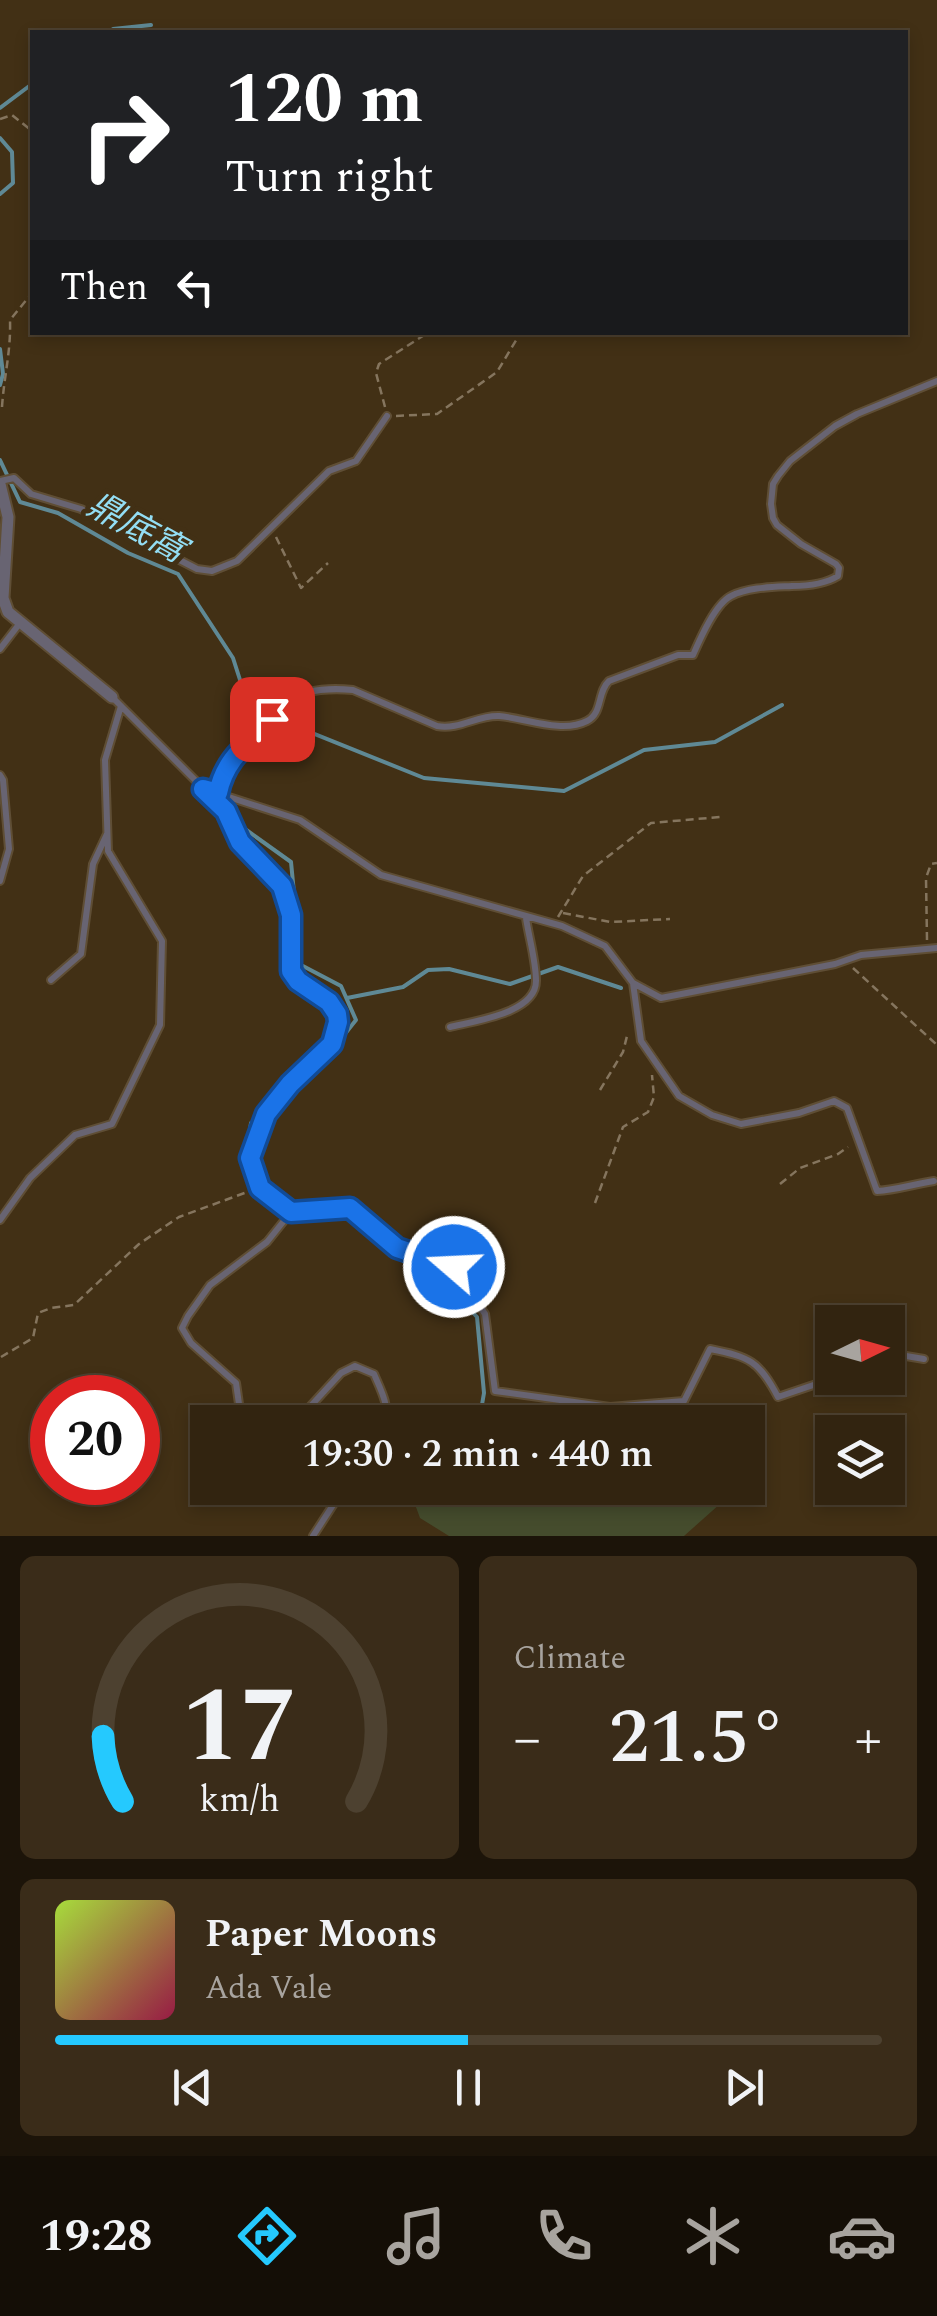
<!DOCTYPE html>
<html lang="en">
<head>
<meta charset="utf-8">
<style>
	body { margin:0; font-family:Spectral,"Noto Sans TC",serif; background:#3a2c19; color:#f1f3f6; height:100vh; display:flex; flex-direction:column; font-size:38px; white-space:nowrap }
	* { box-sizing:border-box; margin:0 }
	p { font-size:32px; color:#a8a49f }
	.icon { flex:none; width:55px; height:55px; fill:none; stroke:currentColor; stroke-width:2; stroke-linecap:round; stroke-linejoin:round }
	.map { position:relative; height:1536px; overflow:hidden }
	.details { display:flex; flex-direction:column; gap:20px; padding:20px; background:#1c1409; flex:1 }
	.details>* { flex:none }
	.banner { position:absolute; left:30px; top:30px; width:878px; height:305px; border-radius:0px; box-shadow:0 5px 15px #0003,0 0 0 2px #4d4130; background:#202124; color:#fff; overflow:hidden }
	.needle { width:65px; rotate:85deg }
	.fabs { position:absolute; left:815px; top:1305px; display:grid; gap:20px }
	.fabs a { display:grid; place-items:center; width:90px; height:90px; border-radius:0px; background:#322410; box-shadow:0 5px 15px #0003,0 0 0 2px #4d4130; font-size:50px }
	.speed { position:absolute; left:30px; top:1375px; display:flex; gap:20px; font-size:50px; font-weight:700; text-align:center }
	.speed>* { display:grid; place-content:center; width:130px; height:130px; border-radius:50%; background:#322410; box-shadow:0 5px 15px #0003,0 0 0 2px #4d4130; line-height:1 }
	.speed .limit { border:15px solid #d22; background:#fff; color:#111 }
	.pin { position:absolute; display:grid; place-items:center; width:85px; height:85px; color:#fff; margin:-42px; border-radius:20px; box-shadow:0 5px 15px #0006 }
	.me { position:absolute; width:110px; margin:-55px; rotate:289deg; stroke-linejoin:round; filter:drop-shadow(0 0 8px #0008) }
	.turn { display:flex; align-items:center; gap:35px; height:210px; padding:0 30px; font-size:45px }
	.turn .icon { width:130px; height:130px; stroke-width:2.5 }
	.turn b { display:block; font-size:70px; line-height:85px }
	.then { display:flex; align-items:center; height:95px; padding:0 30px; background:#0003; gap:20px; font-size:38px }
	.big { font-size:75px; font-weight:600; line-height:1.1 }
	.details .card { flex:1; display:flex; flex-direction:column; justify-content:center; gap:15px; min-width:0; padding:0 35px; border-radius:15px; background:#3a2c19 }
	.details .dial { align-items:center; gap:0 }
	.dial svg { height:260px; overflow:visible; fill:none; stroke:#4d4130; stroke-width:7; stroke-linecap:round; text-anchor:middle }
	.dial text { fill:#f1f3f6; stroke:none }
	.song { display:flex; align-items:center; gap:30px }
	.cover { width:120px; height:120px; border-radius:15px; background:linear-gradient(135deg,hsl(80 70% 55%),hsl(340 70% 35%)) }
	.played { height:10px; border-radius:5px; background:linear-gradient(90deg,#25c9fe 50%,#4d4130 50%) }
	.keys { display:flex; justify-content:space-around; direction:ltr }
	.heat { display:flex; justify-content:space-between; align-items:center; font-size:55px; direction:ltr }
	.details .tiles { flex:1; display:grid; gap:20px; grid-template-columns:1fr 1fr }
	.card:last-child { grid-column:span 2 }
	.trip { position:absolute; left:190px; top:1405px; width:575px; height:100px; border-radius:0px; background:#322410; box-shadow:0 5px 15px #0003,0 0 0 2px #4d4130; font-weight:600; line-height:100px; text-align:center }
	.dock { display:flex; height:160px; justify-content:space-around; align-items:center; background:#140e06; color:#a8a49f }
	.dock .icon { width:70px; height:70px }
	.dock .active { color:#25c9fe }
	.dock b { font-size:45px; color:#f1f3f6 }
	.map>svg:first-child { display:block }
	.green { fill:#454c2d }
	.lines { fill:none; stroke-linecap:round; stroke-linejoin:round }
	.stream { stroke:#5f8995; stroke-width:4 }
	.lane-casing { stroke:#5f4e35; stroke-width:10 }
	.street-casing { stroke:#5f4e35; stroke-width:15 }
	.path { stroke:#85755e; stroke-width:2.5; stroke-dasharray:8 5; stroke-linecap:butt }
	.lane { stroke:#686472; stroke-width:6 }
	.street { stroke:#686472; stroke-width:11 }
	.route-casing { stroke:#114b97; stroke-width:25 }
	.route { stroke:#1a73e8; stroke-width:18 }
	.labels { text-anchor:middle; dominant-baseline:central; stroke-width:10; stroke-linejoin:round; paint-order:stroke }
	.water-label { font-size:35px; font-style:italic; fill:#93ddf3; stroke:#423015 }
</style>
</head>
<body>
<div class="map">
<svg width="937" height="1536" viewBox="0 0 937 1536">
	<rect width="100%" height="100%" fill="#423015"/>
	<path class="green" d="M409 1488H663L703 1501 730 1495 684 1536H449L420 1518Z"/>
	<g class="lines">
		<path class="stream" d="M109 32 113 29 151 25
			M0 108 32 84
			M0 138 12 152 13 183 0 194
			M0 349 3 374 0 385
			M0 460 20 502 58 513 128 553 178 574 233 658 249 708 215 784 218 788
			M250 708 424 778 564 791 644 750 715 742 782 705
			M223 796 245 829 291 862 301 965 341 986 356 1020C331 1051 306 1088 273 1109
			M347 998 403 987 428 970 449 969 510 984 558 967 621 988
			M257 1189C239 1173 248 1144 251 1123L265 1115
			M264 1195C297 1225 305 1218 347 1216L389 1251 402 1259 435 1271 477 1317 484 1393 479 1422"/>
		<defs>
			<path id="lane" d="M0 481 14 478 31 494 81 509 197 569 212 571 237 561 329 471 356 461 387 416
				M0 649 20 623
				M112 697 226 811 240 842 283 886 291 915V971L298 981 329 1003 337 1014 339 1022 331 1044 291 1084 266 1115 251 1157 259 1188 291 1212 350 1208 397 1247 454 1267 485 1314 495 1391 610 1407 684 1401 710 1349C750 1357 759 1361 778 1397L834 1378
				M0 775 3 780 9 849 0 881
				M204 789 300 820 381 875 562 926 605 946 633 983 641 1041 679 1096 712 1115 741 1124 799 1113 834 1101 847 1108 877 1191C896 1190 914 1184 934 1181
				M218 793 224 771 233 758 291 700C307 689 333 688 353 690L437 726C460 730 477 715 499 716 525 718 562 734 587 721 603 713 597 692 609 681L678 655H693C700 639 715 604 731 596 748 587 774 587 792 586 808 586 825 584 838 576L839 568 836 564 801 544 777 525 773 518 771 504 773 484 778 476 790 461 835 426 857 414 937 381
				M51 980 81 954 93 864 107 834
				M633 983 661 998 835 964 861 955 937 948
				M450 1027C475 1021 536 1013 536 981 536 961 529 938 526 918
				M0 1220 30 1178 75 1135 112 1124 160 1025 162 941 108 851 105 760 121 706
				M888 1359 906 1356 924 1359
				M251 1422 241 1418 236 1383 191 1343 182 1328 188 1316 210 1285 267 1242 291 1212
				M286 1422 307 1410 341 1373 355 1366 374 1374C381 1390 389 1405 386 1422
				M313 1536 344 1488"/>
			<path id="street" d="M0 484 8 517 3 598 8 612 112 697"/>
		</defs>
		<use href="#lane" class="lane-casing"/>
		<use href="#street" class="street-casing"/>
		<path class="path" d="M0 119 12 115 32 131
			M2 407C4 376 11 352 10 320L32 293
			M385 407 376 373 379 364 429 332
			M396 416 437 414 497 372 521 332
			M276 537 301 588 328 563
			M563 913 610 922 670 919
			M558 917 583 876 651 823 720 817
			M927 940 926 878 931 864 937 863
			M853 968 937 1045
			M600 1090 623 1052 627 1036 630 1035
			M780 1184 800 1168 838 1154 848 1147
			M595 1203 623 1127 648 1112 654 1097 652 1075
			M1 1357 33 1338 38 1313 51 1308 74 1305 139 1244 179 1217 250 1191"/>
		<use href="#lane" class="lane"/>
		<use href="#street" class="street"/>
	</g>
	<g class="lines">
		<defs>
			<path id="route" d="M272 719C248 744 225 758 218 793L203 789 226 811 240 842 282 886 291 915V971L298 981 329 1002 337 1014 338 1022 332 1044 290 1084 266 1114 250 1158 260 1188 291 1212 350 1208 397 1248 454 1267"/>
		</defs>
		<use href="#route" class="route-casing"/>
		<use href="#route" class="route"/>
	</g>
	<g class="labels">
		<g class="water-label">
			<text transform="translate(136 528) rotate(29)">鼎底窩</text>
		</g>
	</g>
</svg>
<div class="fabs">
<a><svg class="needle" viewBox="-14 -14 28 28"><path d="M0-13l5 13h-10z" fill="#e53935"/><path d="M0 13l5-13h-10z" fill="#a8a49f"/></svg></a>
<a><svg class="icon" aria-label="layers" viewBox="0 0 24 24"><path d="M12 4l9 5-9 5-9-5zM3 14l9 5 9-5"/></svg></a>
</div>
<div class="speed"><div class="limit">20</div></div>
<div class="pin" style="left:272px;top:719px;background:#d93025"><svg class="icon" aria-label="arrive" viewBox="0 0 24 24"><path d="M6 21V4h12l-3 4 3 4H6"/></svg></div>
<svg class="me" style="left:454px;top:1267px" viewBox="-20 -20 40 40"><circle r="17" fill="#1a73e8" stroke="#fff" stroke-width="3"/><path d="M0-11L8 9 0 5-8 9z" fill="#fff"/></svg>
<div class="trip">19:30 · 2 min · 440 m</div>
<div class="banner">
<div class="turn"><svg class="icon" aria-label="right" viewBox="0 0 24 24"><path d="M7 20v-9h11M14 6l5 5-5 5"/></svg><div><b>120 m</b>Turn right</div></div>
<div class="then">Then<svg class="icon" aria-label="left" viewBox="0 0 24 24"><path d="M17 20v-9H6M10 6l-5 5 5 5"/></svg></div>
</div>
</div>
<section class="details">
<div class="tiles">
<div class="card dial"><svg viewBox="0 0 100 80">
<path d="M14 69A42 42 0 1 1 86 69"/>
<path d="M14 69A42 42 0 0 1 8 49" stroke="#25c9fe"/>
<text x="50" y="56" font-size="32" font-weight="700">17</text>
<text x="50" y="72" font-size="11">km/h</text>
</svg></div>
<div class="card"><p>Climate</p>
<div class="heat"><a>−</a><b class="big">21.5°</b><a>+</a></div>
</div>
<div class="card">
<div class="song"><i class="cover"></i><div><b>Paper Moons</b><p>Ada Vale</p></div></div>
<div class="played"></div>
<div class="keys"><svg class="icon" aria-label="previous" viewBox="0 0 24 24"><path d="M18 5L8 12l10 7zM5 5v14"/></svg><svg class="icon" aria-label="pause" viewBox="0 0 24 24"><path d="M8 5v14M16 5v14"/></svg><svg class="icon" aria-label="next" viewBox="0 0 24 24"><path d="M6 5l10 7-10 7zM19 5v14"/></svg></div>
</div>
</div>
</section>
<nav class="dock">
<b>19:28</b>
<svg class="icon active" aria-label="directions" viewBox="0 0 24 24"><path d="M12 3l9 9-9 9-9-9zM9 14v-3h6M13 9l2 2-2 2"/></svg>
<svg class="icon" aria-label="music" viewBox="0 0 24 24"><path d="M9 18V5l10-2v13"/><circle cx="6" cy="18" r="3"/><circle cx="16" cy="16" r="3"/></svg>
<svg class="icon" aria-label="phone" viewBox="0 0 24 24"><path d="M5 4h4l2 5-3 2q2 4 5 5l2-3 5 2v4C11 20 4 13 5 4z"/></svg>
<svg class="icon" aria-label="climate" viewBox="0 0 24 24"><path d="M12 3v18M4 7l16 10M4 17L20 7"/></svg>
<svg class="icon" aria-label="car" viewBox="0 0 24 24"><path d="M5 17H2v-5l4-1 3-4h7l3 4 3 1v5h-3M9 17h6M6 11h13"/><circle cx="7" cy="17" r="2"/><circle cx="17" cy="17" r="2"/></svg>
</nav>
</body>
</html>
